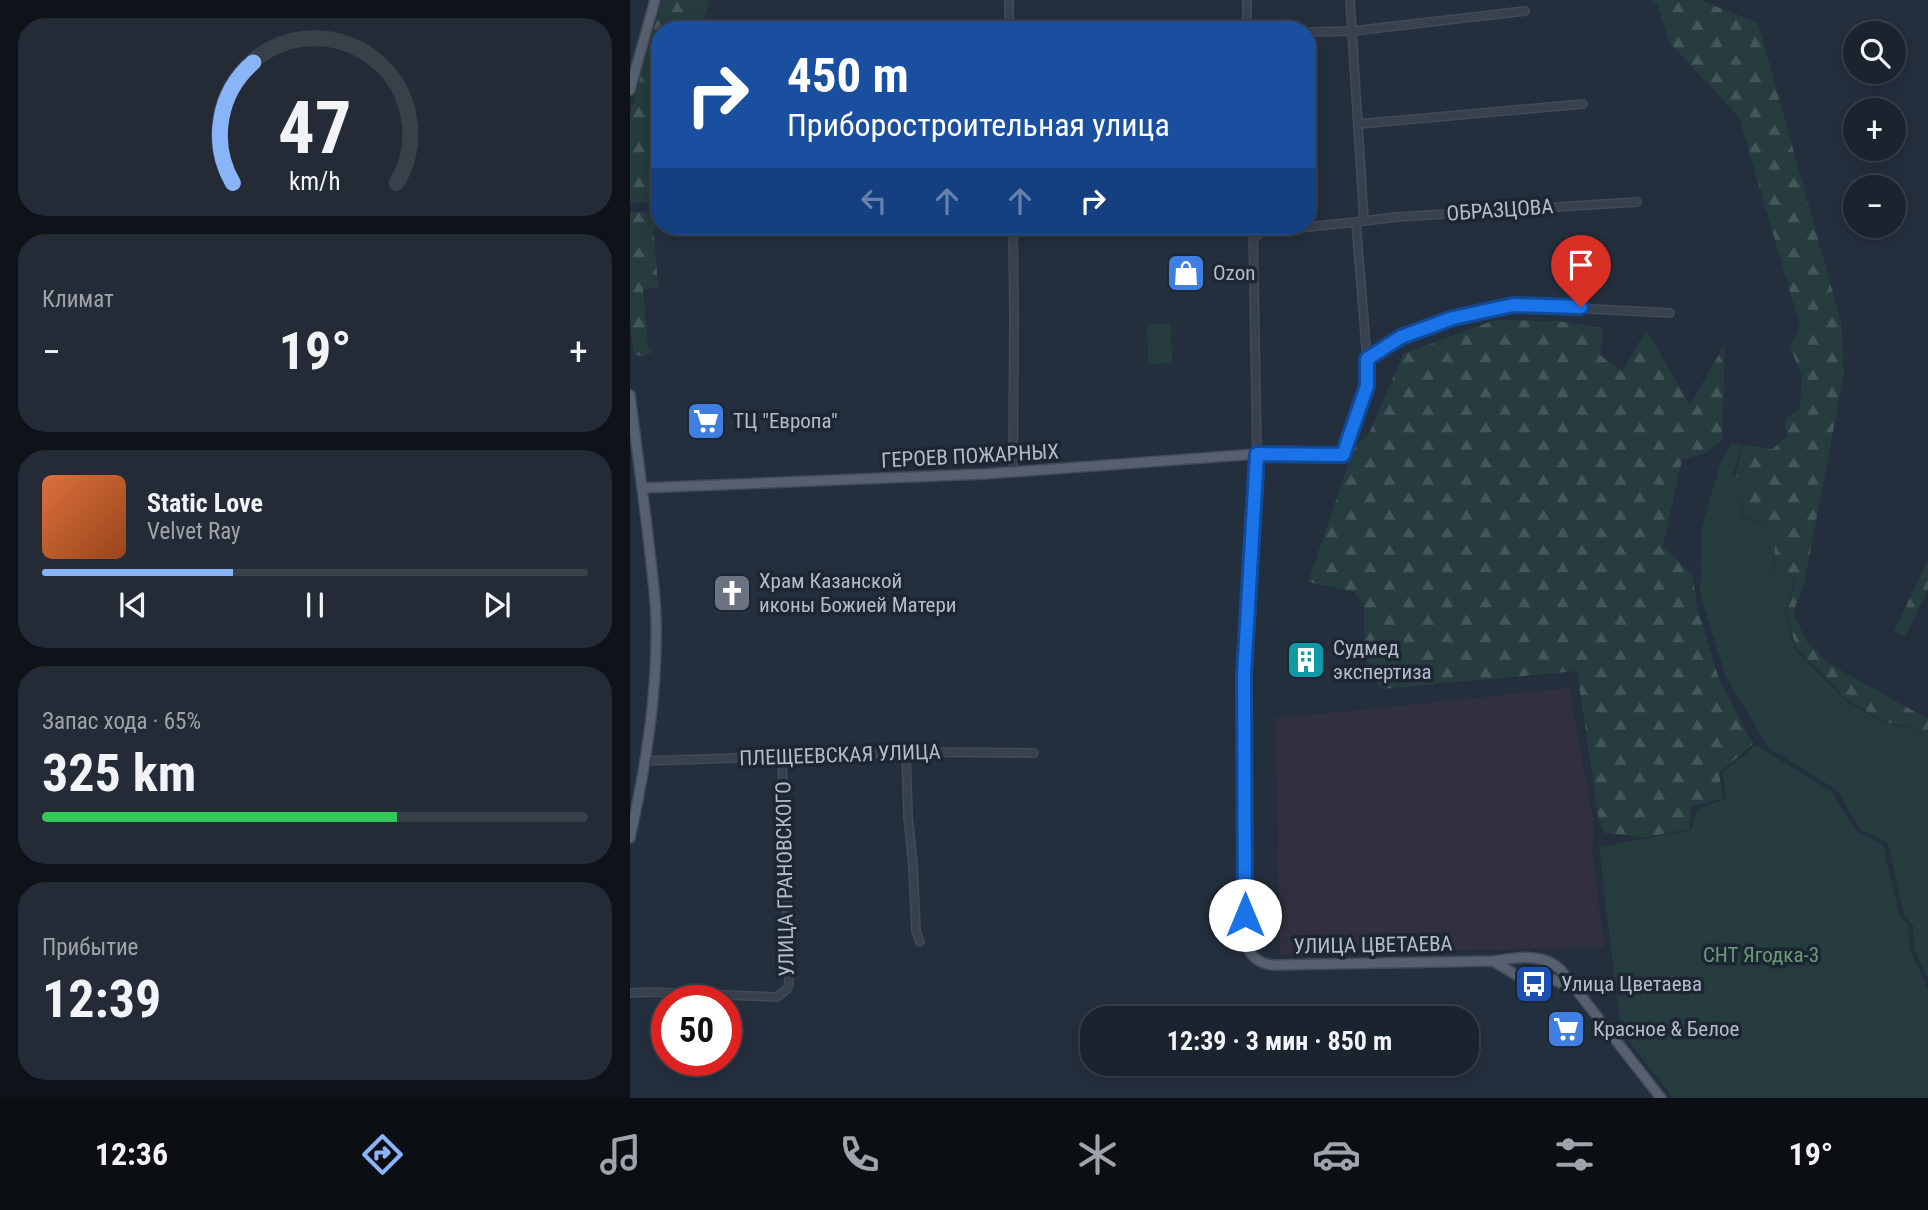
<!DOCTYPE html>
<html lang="ru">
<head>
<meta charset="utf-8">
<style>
	body { margin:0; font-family:"Roboto Condensed",sans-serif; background:#242b36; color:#f1f3f6; height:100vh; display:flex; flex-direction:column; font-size:26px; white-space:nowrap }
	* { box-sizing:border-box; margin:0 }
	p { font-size:23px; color:#a0a4aa }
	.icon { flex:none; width:38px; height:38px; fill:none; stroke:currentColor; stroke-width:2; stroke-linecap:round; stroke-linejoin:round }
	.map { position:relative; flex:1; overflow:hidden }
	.panel { display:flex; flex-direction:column; gap:18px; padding:18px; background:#0f1319; width:630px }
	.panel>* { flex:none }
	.top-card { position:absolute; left:21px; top:21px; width:665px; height:214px; border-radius:28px; box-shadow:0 4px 18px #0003,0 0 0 2px #39404a; background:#1a4fa0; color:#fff; overflow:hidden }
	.controls { position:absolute; left:1213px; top:21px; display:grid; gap:14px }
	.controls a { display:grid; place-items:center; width:63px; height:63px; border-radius:50%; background:#1b232e; box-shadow:0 4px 18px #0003,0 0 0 2px #39404a; font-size:35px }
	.speed { position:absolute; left:21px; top:985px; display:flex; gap:14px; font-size:35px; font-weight:700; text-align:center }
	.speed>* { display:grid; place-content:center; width:91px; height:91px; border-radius:50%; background:#1b232e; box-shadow:0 4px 18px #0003,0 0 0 2px #39404a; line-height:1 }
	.speed .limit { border:10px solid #d22; background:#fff; color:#111 }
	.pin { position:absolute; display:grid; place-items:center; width:60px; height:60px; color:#fff; margin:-72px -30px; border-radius:50% 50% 50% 0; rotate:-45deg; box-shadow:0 0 7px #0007 }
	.pin .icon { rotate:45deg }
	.me { position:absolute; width:77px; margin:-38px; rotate:0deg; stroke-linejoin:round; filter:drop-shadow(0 0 5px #0008) }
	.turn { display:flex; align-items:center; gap:24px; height:147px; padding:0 21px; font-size:32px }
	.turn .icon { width:91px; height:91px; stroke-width:2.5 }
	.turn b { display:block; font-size:49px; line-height:60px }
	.lanes { display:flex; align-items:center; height:66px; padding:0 21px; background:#0003; justify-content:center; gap:35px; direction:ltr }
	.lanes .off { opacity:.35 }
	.big { font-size:52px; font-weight:700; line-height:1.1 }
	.panel .card { flex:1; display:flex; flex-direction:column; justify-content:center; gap:10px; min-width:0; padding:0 24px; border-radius:28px; background:#242b36 }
	.panel .dial { align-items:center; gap:0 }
	.dial svg { height:182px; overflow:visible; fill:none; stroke:#39404a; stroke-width:7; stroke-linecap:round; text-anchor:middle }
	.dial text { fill:#f1f3f6; stroke:none }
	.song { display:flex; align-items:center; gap:21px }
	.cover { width:84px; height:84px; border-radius:10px; background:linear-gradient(135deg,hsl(20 70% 55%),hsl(20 70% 35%)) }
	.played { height:7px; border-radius:4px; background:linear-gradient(90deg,#8ab4f8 35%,#39404a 35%) }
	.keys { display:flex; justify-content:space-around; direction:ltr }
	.heat { display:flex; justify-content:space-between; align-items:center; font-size:38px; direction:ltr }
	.charge { height:10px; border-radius:5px; background:linear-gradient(90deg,#34c759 65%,#39404a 0) }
	.trip { position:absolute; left:450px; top:1006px; width:399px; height:70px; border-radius:28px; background:#1b232e; box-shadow:0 4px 18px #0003,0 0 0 2px #39404a; font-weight:700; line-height:70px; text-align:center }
	.menu { display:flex; height:112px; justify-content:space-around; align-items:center; background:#0b0e12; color:#a0a4aa }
	.menu .icon { width:49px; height:49px }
	.menu .selected { color:#8ab4f8 }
	.menu b { font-size:32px; color:#f1f3f6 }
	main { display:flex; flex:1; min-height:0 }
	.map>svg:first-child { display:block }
	.medical { fill:#32303f }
	.green { fill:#263c3f }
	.forest { fill:url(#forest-firs) }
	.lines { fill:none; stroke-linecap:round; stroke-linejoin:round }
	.minor-casing { stroke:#414a57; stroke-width:10 }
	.major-casing { stroke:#414a57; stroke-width:12 }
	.minor { stroke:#38414e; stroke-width:7 }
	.major { stroke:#56606e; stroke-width:9 }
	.route-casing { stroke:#114b97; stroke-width:18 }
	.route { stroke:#1a73e8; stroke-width:12 }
	.labels { text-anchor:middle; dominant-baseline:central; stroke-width:7; stroke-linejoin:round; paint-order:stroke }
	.street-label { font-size:21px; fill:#b4bcc9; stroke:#1d2633 }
	.poi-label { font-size:21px; fill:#b4bcc9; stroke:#1d2633; text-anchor:start }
	.park-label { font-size:21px; fill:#6b9a76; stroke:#1d2633 }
</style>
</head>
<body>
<main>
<section class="panel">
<div class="card dial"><svg viewBox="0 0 100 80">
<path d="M14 69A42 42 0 1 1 86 69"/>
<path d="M14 69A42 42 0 0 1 23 16" stroke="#8ab4f8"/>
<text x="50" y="56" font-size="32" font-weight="700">47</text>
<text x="50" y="72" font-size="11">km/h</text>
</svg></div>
<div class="card"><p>Климат</p>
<div class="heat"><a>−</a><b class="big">19°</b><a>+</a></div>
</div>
<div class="card">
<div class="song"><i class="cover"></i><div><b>Static Love</b><p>Velvet Ray</p></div></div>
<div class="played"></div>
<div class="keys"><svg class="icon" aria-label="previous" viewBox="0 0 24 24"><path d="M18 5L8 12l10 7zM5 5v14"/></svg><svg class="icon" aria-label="pause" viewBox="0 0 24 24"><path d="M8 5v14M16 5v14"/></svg><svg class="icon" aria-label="next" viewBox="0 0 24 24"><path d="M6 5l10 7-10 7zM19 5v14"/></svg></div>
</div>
<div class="card"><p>Запас хода · 65%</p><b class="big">325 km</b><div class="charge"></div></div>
<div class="card"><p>Прибытие</p><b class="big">12:39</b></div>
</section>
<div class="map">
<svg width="1298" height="1098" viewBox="0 0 1298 1098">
	<defs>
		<pattern id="forest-firs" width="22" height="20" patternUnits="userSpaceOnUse" patternTransform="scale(1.75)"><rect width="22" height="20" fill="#263c3f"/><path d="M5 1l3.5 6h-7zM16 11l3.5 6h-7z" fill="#435659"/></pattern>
	</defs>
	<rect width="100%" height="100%" fill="#242f3e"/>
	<path class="medical" d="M939 688 965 832 962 850 974 947 650 955 645 718 732 710Z"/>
	<path class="green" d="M517 324H541L542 363 518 364Z
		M1102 443 1112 445 1103 476 1113 481 1111 518 1145 529 1143 572 1165 575 1155 616 1166 650 1217 702 1256 723 1280 728 1298 738V979L1284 948 1283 925 1274 916 1258 843 1230 829 1207 790 1139 748 1095 675 1070 594 1072 527 1091 461Z
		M1126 745 1202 792 1227 832 1253 845 1270 917 1278 925 1280 949 1298 989V1098H1043L991 1031 969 847 1061 830 1067 809 1096 799 1092 773Z"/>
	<path class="forest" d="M32 0H79L71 30H30V198L29 201 24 203 0 202V114Z
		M1021 0H1070L1128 23 1211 322 1214 373 1174 585 1163 612 1176 641 1201 665 1298 719V738L1280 727 1256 722 1218 701 1167 649 1156 616 1166 575 1144 572 1145 529 1112 517 1113 481 1105 476 1113 445 1143 449 1157 436 1155 419 1170 408 1172 376 1160 347 1170 326 1109 117 1039 42 1028 6Z
		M0 212H27L24 233 28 287 13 290 18 347 25 350C19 355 11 357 4 355L0 324Z
		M865 320 927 321 973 328 970 355 992 372 1016 330 1060 405 1095 344 1092 440 1076 453 1052 460 1033 545 1063 577 1067 607 1089 679 1123 744 1089 773 1093 798 1062 806 1059 829 1012 838 998 835 974 833 969 821 947 671 751 689 741 673 734 654V605L724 592 678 582 724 448 740 432 773 354Z
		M1298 560V590L1275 637 1264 631Z"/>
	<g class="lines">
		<defs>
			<path id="minor" d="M379 0V30
				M617 0V30
				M720 0 734 221
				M677 32 723 31 895 11
				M729 124 953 104
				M726 222 767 217 1007 202
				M383 226 384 318 383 472
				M623 226 627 454 713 455 737 386V359L726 222 631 232 623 239
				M737 359 771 337 823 318 883 305 1040 313
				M276 752 278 816 283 865 286 931 290 942
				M16 761 276 752 404 753
				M0 993 20 992 147 997 157 989 159 984 152 757"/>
			<path id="major" d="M0 90 25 0
				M0 395C6 439 11 483 17 527 20 557 25 587 26 617 28 692 16 765 0 838
				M12 488 354 474 627 454 614 674 615 942C620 956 628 964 644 965L863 961C885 958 912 952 930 969L1031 1098
				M863 961 891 978 922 979 942 988"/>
		</defs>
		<use href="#minor" class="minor-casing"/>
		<use href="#major" class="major-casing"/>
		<use href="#minor" class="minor"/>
		<use href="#major" class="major"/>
	</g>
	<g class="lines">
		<defs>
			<path id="route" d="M615 915 614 674 627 454 713 455 737 386V359L771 337 823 318 883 305 951 307"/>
		</defs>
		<use href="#route" class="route-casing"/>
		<use href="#route" class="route"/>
	</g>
	<defs>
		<symbol id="shop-square" viewBox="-11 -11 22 22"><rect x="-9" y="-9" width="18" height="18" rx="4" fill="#3f7fe0" stroke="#1d2633"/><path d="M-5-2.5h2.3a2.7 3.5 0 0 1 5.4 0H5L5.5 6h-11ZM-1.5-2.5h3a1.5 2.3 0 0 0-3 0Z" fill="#fff"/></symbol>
		<symbol id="supermarket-square" viewBox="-11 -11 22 22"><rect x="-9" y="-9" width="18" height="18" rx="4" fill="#3f7fe0" stroke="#1d2633"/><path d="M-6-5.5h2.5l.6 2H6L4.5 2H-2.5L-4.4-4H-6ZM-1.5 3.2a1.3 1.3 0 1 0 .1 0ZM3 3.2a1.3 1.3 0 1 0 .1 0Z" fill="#fff"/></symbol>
		<symbol id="church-square" viewBox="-11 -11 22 22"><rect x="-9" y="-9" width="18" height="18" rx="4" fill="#6b7280" stroke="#1d2633"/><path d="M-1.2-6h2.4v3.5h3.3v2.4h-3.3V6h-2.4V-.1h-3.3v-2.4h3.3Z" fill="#fff"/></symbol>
		<symbol id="building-square" viewBox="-11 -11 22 22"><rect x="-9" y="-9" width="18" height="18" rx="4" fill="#0f9aa8" stroke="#1d2633"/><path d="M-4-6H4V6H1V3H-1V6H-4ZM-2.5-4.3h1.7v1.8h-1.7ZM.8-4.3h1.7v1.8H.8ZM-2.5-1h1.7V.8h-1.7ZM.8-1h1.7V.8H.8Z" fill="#fff"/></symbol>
		<symbol id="bus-square" viewBox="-11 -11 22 22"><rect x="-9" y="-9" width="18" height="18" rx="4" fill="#1a4fb4" stroke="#1d2633"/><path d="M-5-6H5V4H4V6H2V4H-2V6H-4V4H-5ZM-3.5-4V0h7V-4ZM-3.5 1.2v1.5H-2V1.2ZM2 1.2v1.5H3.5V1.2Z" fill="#fff"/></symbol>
	</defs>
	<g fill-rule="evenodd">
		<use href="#shop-square" x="534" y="251" width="44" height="44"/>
		<use href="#supermarket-square" x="54" y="399" width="44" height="44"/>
		<use href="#church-square" x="80" y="571" width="44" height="44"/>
		<use href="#building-square" x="654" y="638" width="44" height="44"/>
		<use href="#bus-square" x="882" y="962" width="44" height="44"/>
		<use href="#supermarket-square" x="914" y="1007" width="44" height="44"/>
	</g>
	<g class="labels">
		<g class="street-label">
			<text transform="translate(870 210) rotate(-4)">ОБРАЗЦОВА</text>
			<text transform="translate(340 456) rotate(-3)">ГЕРОЕВ ПОЖАРНЫХ</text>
			<text transform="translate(210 755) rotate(-2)">ПЛЕЩЕЕВСКАЯ УЛИЦА</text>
			<text transform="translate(155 879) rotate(-91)">УЛИЦА ГРАНОВСКОГО</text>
			<text transform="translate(743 945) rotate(-1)">УЛИЦА ЦВЕТАЕВА</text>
		</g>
		<g class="poi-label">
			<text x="583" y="273">Ozon</text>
			<text x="103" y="421">ТЦ "Европа"</text>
			<text x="129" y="581">Храм Казанской<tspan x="129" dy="24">иконы Божией Матери</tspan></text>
			<text x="703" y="648">Судмед<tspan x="703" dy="24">экспертиза</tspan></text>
			<text x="931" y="984">Улица Цветаева</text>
			<text x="963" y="1029">Красное &amp; Белое</text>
		</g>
		<g class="park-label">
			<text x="1131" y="955">СНТ Ягодка-3</text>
		</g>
	</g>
</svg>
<div class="controls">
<a><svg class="icon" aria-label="search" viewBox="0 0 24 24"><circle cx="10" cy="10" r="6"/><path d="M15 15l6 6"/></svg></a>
<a>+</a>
<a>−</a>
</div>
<div class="speed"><div class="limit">50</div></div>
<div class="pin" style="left:951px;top:307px;background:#d93025"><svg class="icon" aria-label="arrive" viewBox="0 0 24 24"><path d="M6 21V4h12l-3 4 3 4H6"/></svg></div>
<svg class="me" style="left:615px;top:915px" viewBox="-20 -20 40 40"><circle r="19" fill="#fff"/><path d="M0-13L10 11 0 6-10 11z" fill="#1a73e8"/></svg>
<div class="trip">12:39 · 3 мин · 850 m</div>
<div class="top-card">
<div class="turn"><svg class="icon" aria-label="right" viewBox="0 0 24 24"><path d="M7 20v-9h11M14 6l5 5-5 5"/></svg><div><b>450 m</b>Приборостроительная улица</div></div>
<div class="lanes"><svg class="icon off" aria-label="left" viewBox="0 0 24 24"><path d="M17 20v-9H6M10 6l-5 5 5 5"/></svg><svg class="icon off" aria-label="ahead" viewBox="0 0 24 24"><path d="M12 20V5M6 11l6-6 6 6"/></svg><svg class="icon off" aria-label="ahead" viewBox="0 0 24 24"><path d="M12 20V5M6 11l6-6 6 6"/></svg><svg class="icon" aria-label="right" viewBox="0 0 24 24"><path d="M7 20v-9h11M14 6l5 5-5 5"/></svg></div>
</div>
</div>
</main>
<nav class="menu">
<b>12:36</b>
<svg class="icon selected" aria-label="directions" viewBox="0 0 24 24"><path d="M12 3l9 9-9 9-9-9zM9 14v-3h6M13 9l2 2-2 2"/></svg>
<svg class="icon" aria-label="music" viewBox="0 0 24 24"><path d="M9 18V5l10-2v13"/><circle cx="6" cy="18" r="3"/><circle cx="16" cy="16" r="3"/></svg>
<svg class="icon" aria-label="phone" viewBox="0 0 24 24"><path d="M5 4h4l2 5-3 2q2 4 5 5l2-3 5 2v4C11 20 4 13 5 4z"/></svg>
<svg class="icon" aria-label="climate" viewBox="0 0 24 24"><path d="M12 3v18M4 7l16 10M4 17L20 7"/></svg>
<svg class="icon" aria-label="car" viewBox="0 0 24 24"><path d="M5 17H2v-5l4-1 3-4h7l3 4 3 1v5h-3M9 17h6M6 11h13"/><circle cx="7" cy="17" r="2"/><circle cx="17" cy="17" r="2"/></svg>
<svg class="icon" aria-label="filters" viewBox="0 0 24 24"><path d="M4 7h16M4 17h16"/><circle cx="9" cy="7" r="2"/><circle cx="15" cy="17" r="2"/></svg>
<b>19°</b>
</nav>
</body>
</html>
